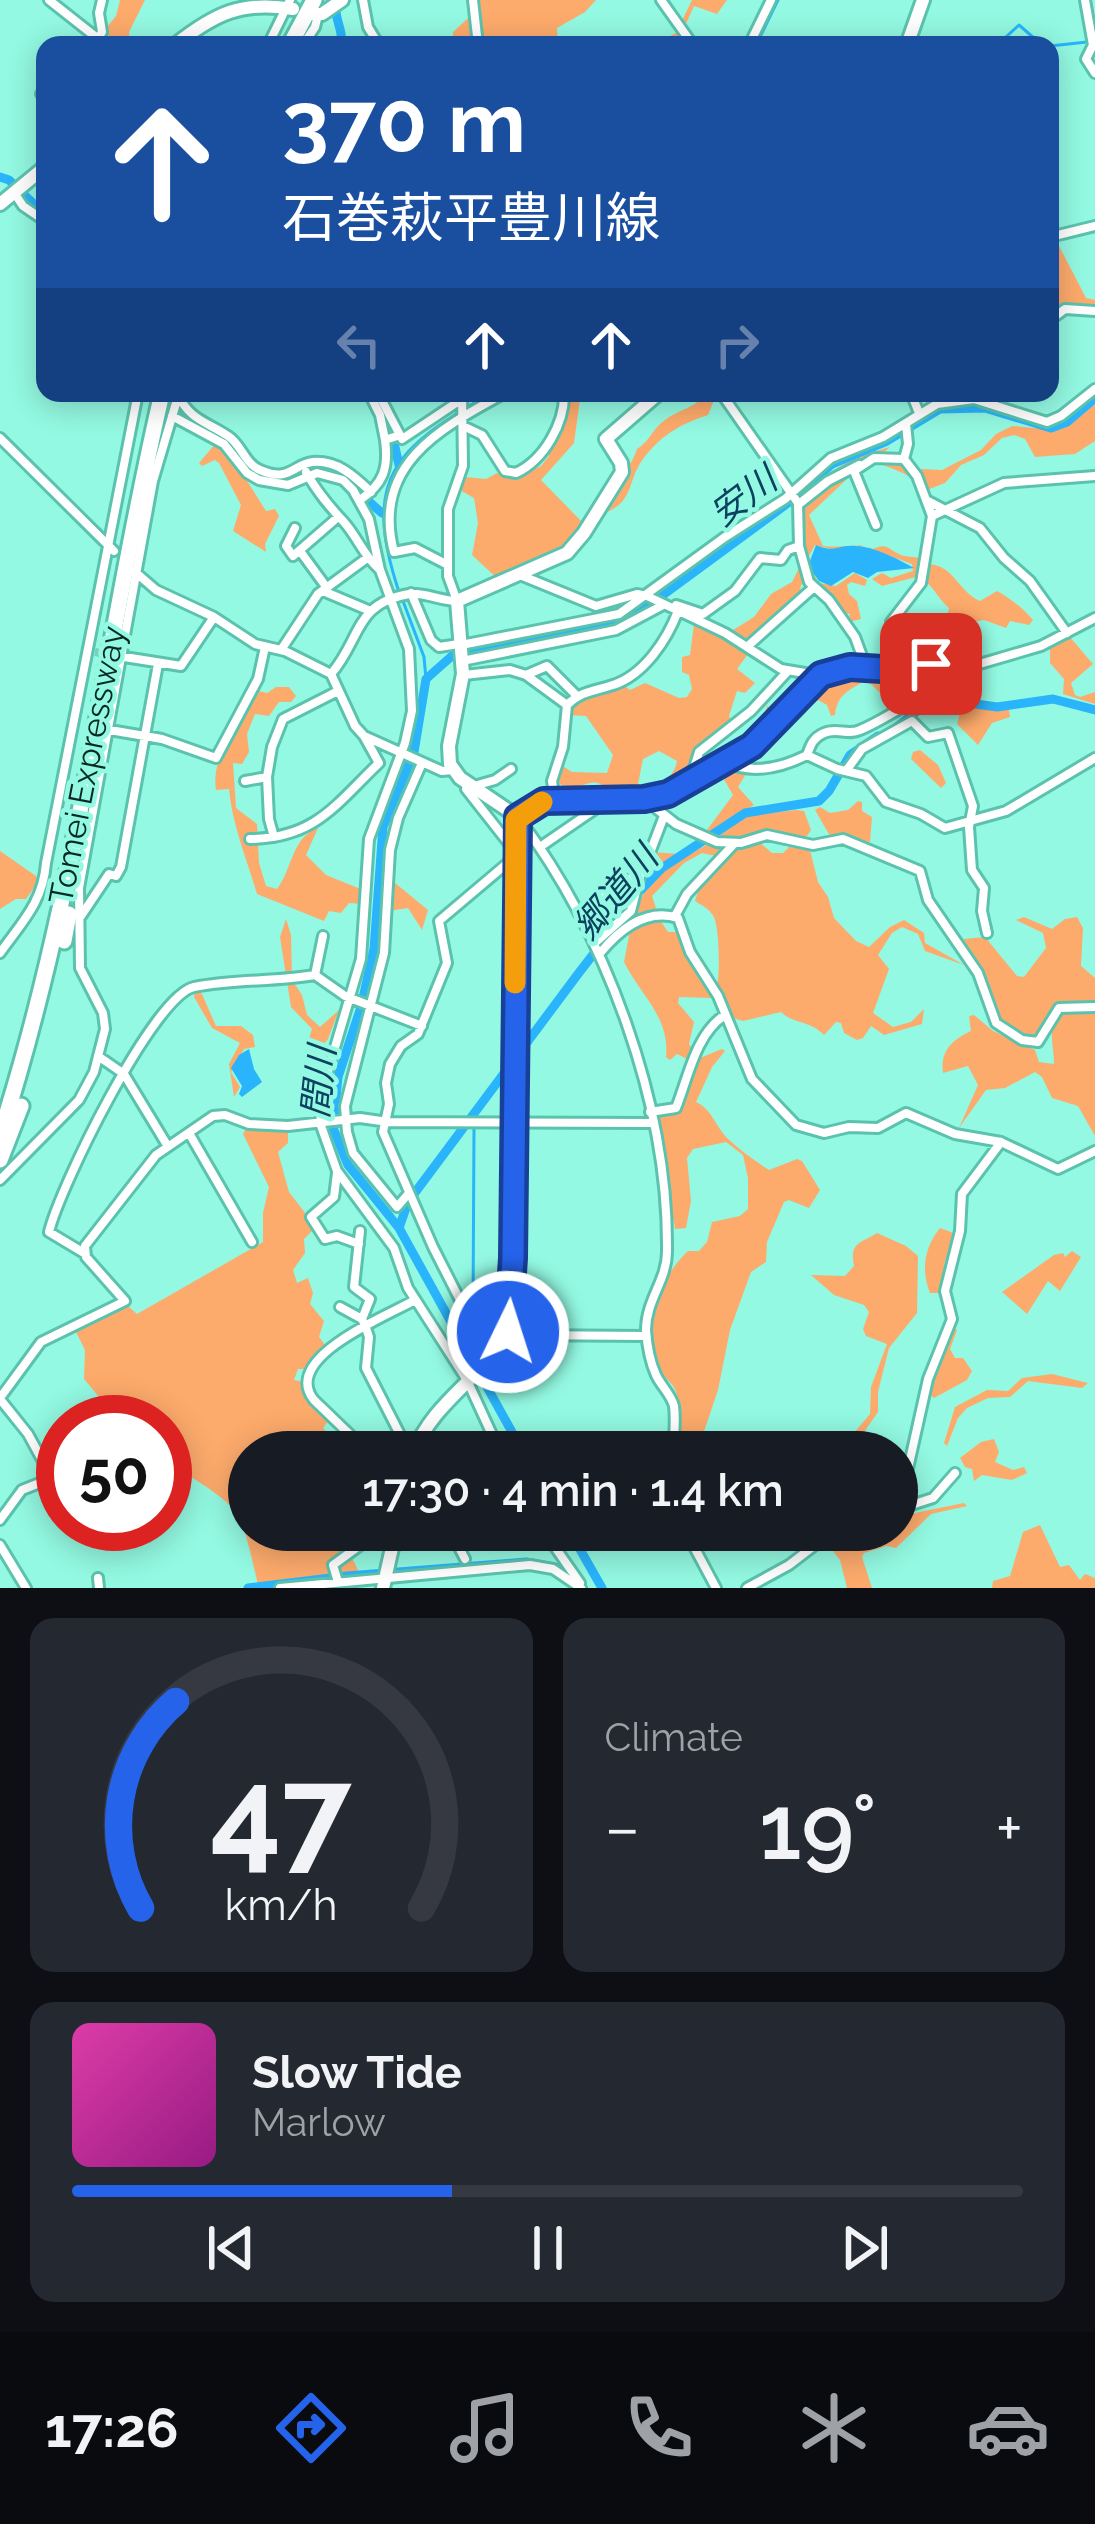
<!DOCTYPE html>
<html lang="en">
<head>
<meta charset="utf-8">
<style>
	body { margin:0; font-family:Raleway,"Noto Sans JP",sans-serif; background:#242831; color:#f1f3f6; height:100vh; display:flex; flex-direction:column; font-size:45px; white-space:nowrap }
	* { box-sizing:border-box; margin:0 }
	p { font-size:39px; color:#9ea1a6 }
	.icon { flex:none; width:66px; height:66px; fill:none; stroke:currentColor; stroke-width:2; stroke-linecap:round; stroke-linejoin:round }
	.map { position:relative; height:1588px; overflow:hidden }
	.details { display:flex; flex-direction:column; gap:30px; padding:30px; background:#0d0f14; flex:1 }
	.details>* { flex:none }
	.top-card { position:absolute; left:36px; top:36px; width:1023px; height:366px; border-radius:24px; box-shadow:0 6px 30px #0003; background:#1a4fa0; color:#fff; overflow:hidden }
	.speed { position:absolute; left:36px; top:1395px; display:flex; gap:24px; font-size:60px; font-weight:700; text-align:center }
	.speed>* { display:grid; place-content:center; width:156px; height:156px; border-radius:50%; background:#171b24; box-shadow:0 6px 30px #0003; line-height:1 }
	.speed .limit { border:18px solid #d22; background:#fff; color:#111 }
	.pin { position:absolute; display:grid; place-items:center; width:102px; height:102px; color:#fff; margin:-51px; border-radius:24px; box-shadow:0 6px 18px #0006 }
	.me { position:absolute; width:132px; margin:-66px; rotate:4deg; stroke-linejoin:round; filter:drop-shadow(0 0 9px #0008) }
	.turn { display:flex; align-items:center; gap:42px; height:252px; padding:0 48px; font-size:54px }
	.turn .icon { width:156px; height:156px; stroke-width:2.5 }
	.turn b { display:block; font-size:84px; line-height:102px }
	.lanes { display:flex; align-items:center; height:114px; padding:0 48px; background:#0003; justify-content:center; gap:60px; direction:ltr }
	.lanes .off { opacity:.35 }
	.big { font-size:90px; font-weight:600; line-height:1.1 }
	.details .widget { flex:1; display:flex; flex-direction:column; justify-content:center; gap:18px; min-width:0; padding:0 42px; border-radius:24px; background:#242831 }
	.details .dial { align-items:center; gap:0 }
	.dial svg { height:312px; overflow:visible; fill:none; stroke:#363941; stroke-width:7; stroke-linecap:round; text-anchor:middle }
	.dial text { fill:#f1f3f6; stroke:none }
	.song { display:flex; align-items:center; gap:36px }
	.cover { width:144px; height:144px; border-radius:18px; background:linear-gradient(135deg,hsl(320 70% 55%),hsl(310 70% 35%)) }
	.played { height:12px; border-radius:6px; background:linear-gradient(90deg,#2563eb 40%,#363941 40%) }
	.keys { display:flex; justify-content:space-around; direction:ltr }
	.heat { display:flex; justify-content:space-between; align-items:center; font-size:66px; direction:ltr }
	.details .tiles { flex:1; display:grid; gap:30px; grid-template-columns:1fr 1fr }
	.widget:last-child { grid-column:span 2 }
	.trip { position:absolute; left:228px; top:1431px; width:690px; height:120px; border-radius:60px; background:#171b24; box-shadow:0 6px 30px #0003; font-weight:600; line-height:120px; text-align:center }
	.menu { display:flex; height:192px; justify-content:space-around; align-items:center; background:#090b0e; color:#9ea1a6 }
	.menu .icon { width:84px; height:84px }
	.menu .active { color:#2563eb }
	.menu b { font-size:54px; color:#f1f3f6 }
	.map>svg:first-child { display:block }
	.green { fill:#fdab6c; fill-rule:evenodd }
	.water { fill:#29b4fb }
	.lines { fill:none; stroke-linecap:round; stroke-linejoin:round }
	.stream { stroke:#29b4fb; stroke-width:3 }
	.river { stroke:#29b4fb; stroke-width:9 }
	.minor-tunnel { stroke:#77cfbc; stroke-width:8; stroke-dasharray:8 4; stroke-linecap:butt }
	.minor-casing { stroke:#5bc3ad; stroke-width:14 }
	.major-casing { stroke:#5bc3ad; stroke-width:18 }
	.highway-casing { stroke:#5bc3ad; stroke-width:21 }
	.minor { stroke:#fff; stroke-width:8 }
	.major { stroke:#fff; stroke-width:12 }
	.highway { stroke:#fff; stroke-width:15 }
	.route-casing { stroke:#184099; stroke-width:30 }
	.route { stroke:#2563eb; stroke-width:21 }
	.slow { stroke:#f59e0b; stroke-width:21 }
	.labels { text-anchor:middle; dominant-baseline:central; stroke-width:9; stroke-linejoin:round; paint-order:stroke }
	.street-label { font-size:33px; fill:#062922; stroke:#93f9e2 }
	.water-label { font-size:36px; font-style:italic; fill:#0c425f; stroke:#93f9e2 }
</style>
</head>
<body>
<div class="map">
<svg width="1095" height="1588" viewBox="0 0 1095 1588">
	<rect width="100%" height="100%" fill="#93f9e2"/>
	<path class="green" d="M120 0H145L129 32 130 45H111L106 28 116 16Z
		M476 0H596L585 12 557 28 558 45H453V32L477 10Z
		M692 0H727L717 14 694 6 681 35 687 45H653L676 33Z
		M1050 241 1057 242 1086 298 1095 300V306L1068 304 1050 316Z
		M568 393H577L580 399 574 443 541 480 585 525 564 552 498 579 472 555 478 523 474 498 458 489 465 477 486 479 497 473 517 478 541 466 549 456 547 449 564 421Z
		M706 393H717L708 415C680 424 660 436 643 459 627 481 634 503 604 513 609 489 630 471 637 449 650 441 653 428 665 420 680 409 694 409 706 393Z
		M1095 402V441L1075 454 1035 457 1025 439 1014 435 1002 438 984 455 961 465 945 483 927 490C915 476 885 464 866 461L809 515 823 546C842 549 855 542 873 549 888 542 888 550 901 555 906 557 917 557 924 558L925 564C954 563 957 591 980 601L997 591C1011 599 1023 608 1033 620L1029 625 1010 621 1006 628 984 620 973 622 969 627 975 632 972 638 944 631 939 638 936 635C939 625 948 618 949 608 936 597 933 582 916 577L882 586 872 579 882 573 891 578 913 571 912 564 860 545 838 551 815 545 806 561 819 583 836 586 855 573 867 580 865 586 851 582 847 585 849 594 857 601 861 619 849 622 850 614 839 612 825 591 809 581 801 585 799 596 748 646V654L737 669 755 683 745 693 737 691 729 716 733 723 698 745 689 779C668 788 646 801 622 795 594 789 609 773 570 790L555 781 561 765 572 772 607 773 613 755 586 716 569 715 576 700 622 684 630 690 645 683 679 698 687 697 692 689 689 675 682 672V657L690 655 694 624 725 635 754 617 771 594 792 582 804 558 799 527 802 501 822 478 855 457 890 447 881 455 883 459 901 465 913 476 921 469 942 470 981 450 996 434 1012 426 1055 430ZM659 751 677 761C673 781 659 784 641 788L638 784 643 759Z
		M216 443 227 449 266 511 275 509 279 516 265 544 266 552 233 531 241 505 219 463 215 460 202 466 199 463Z
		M1069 636 1093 664 1071 683 1075 695 1080 697 1095 692V704L1063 694 1064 679 1050 663V645Z
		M949 666 981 672 970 691 965 689 963 680 942 673 892 705 871 684 863 682C847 691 837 696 835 715L831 716 827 705 818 700 795 718 779 713 770 721 764 719 767 706 776 710 789 692 804 698 839 672H918Z
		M276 687H289L296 696 291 702H279L269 716 255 714 247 734 249 752 242 764 233 763 236 808 257 824 259 863 266 886 277 889C293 868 291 838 318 828L306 855 326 875 363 890V904L349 903 341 913 329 911 324 921 257 894C247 860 232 824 229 789L216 790C210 754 242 723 255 690L267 693Z
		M962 705 1009 710 1010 717 992 723 978 745 957 724Z
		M920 750 938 765 946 783 941 788 911 759 913 752Z
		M726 770 746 774 738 787 754 805 709 833 707 830 733 795 721 774Z
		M858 801 862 802V811L872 817 870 842 830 836 815 810 820 807 830 813 848 810Z
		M796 810 804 811 811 830 806 837 768 831 740 838 719 836 745 816Z
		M758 841 772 853H783L789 847 810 850 818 882 828 897 834 918 856 941 869 947 890 927 904 920 924 933 925 943 964 965 925 951 918 934 902 927 892 933 878 955 889 969 873 1013 893 1027 911 1022 924 1009 922 1024 884 1035 871 1026 863 1038 857 1040 844 1033 841 1023 836 1022 824 1035C810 1020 795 1025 781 1012L743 1021 730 1017 717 986C720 975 720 922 712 914 708 908 701 905 695 901 703 873 730 848 758 841Z
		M708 844 725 849 716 856 702 853 684 863 652 896 656 908 631 922 649 882 646 871 653 852 677 854 682 859Z
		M0 851 36 876 38 882 26 899H16L0 909Z
		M395 883 428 910 422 930 408 908 389 911 390 885Z
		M652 916 658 917 668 932H676L691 963 715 998 679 997 678 1003 694 1022 689 1044 694 1052 689 1060 677 1054 670 1060 666 1057C670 1017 641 996 624 962L630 931Z
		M1024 917 1052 929 1065 919 1077 917 1083 928 1081 966 1095 978V1005H1058C1048 1015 1044 1033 1032 1040L1004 1027 988 984 963 943 964 939 985 937 1017 976 1024 977 1046 948 1043 933 1016 920Z
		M286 919 291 935 292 980 302 995 307 1015 320 1027 339 1010 328 1039 315 1055 306 1048 312 1029 291 1007 280 937Z
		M201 992 216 1026H241L253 1035 255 1047 244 1049 231 1072 240 1087 234 1097 229 1064 240 1043 212 1028 194 997V994Z
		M1067 1009 1095 1012V1136L1078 1106 1052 1098 1042 1077 1035 1072 1005 1088 986 1090 959 1128 978 1085 968 1066 943 1073C940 1051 952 1040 971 1031L969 1016 974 1015 993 1031 1035 1050 1039 1062 1054 1064C1054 1040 1044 1024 1067 1009Z
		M722 1049 725 1051 712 1067 696 1102C712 1109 715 1126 728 1139 740 1150 755 1161 769 1170L797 1159 802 1161 820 1190 809 1208 789 1200 784 1202 767 1242 766 1262 751 1272 730 1330 718 1390 697 1452H680C678 1433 682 1413 677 1395 674 1383 667 1381 661 1372 637 1333 658 1279 688 1251H699L707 1242 712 1222 740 1216 748 1209V1178L743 1155 726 1142 693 1149 687 1158 691 1201 686 1228 675 1229 657 1117 680 1109 692 1069 700 1058Z
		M248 1125 288 1128V1143L278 1152 289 1192 316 1227 304 1239 305 1253 293 1270 297 1283 308 1278 313 1293 310 1304 324 1321 319 1337 325 1345 310 1369H298L294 1380 304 1382 309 1399 329 1420 323 1428 344 1452H249V1530H379L350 1554 359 1572 258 1584C253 1565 246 1527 236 1512 224 1496 184 1471 165 1464V1422H120L84 1379 85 1350 75 1330 128 1306 137 1314 263 1242V1213L269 1187 243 1134Z
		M940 1228 956 1234 945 1261 940 1293H930C921 1270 924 1248 940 1228Z
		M877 1233 906 1246 918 1256 917 1313 889 1348 878 1392V1412L850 1452H838L870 1414 871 1387 887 1344 866 1336 863 1329 869 1312 864 1305 834 1295 811 1275 845 1276 854 1266C849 1241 862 1243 877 1233Z
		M1072 1251 1081 1257 1060 1291 1048 1281 1027 1314 1002 1292 1054 1255 1063 1253 1065 1257Z
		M953 1327 957 1330 950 1349 955 1358H963L972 1371 967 1380 934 1398 930 1395 932 1373Z
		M1052 1374 1088 1383 1082 1388 1028 1381 1010 1397 988 1398 967 1408 958 1418 947 1446 944 1443 955 1407 987 1390 1008 1391 1022 1378Z
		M994 1439 999 1452 995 1462 1013 1470 1024 1467 1027 1473 1012 1480 982 1475 974 1481 972 1469 965 1467 960 1458 981 1442Z
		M964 1503 967 1506 931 1514 896 1548 887 1546 864 1553 862 1557 872 1588H847L840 1560 826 1542 844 1539 875 1546 897 1530 905 1515Z
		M1040 1525 1060 1567 1069 1565 1080 1580 1085 1574 1095 1578V1588H992L993 1581 1010 1576 1023 1532Z"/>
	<path class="water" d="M816 545C837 554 837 544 856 546 875 547 898 559 914 568L877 572 868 578 853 572 831 586 819 581 808 566Z
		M249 1049 254 1069 262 1082 242 1097 239 1094 242 1086 231 1068 239 1055Z"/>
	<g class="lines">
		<path class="stream" d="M756 45 778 0
			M923 45C941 35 968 35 986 45
			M997 45 1019 25 1042 45
			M1050 46 1087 42
			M399 592C361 477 395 449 491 393
			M403 601 424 657 426 679
			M474 1129 473 1313 490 1344"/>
		<path class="river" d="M336 5C334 20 345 32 340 45
			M0 177 9 180 45 215
			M163 393 197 426 229 442 254 473 289 480C346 452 342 481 382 513
			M374 393 392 434 399 465
			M898 726 934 698 997 707 1053 699 1095 710
			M399 1228 408 1202 578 974 602 943 632 915 638 893 662 868 745 813 819 801 829 791 850 755 878 736
			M523 1452 399 1228 348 1165 333 1128 338 1077 361 1007 374 949 383 827 414 752 426 679 453 655 623 619 663 595 792 500 832 464 887 441 940 409 985 408 1051 428 1067 422 1095 398
			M569 1530 602 1588
			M248 1588 347 1576 526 1562 565 1569"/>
		<path class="minor-tunnel" d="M95 652 112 655
			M51 882 75 887"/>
		<defs>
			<path id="minor" d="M49 0 106 45
				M363 0 368 27 379 45
				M473 0 478 45
				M661 0 693 45
				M1085 0 1093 45 1086 59 1095 73
				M94 45 102 32 99 13 102 0
				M268 45 290 0
				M303 45 315 27 318 15
				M749 45 771 0
				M45 90 41 94 45 99
				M15 194 23 206 45 221
				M1050 237 1095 226
				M1050 320 1065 309 1095 311
				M369 393 380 415 385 440
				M378 393 402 439 471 393
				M911 393 919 413
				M178 395C190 420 207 422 228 436 241 444 245 464 260 470 290 483 293 464 313 462 338 460 355 477 371 492
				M172 416 224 444 247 473 259 480 288 485 317 473 343 480 353 490 369 519 380 570 409 649 412 711 405 743 369 839 361 959 326 1078 320 1123 337 1171 394 1248 408 1288 467 1380 500 1452
				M463 426 482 435 505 471 516 473C544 460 565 423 564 393
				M0 438 114 551
				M904 459 917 476 932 516 921 583 891 622 908 668
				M306 472C317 492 328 505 343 521 357 536 363 555 379 569
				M360 500C383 484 389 469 385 440L397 436
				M928 501 980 528 1004 558 1030 581 1067 633
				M799 504 828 481 859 465
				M932 516 1004 483 1095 476
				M876 525 854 471 874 458 904 459 908 444 906 424
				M295 528 286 546 293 556 338 517
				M799 546 809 582 829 600 855 637 866 667
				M300 551 327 588
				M448 565 415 548 394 552C371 464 441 428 505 393
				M134 571 156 590 214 617 255 644 285 651 331 674 355 726 364 736 442 771 453 770
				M520 575 596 606 637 594 647 596 725 633 781 669 817 675 850 666 898 669 938 663 976 665 1041 646 1095 618
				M323 591 368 610
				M411 593 431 640 439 647 459 644
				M676 605 703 614 735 591 760 558 781 560 788 550 799 546 798 503 721 393
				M461 645 619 614 725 537 785 499 831 458 883 437 937 404 974 399 1047 422 1061 416 1095 389
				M748 646 814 587
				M281 650 318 594 367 558
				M118 656 181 666 214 617
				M462 661 616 630 663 605
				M331 674C361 640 354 603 409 594 424 592 441 601 457 601L448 576V509L463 466 462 393
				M464 675 510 670 526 675 567 705
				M526 675 547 666 577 696
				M104 729 162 739 216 758 258 679 265 647
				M807 755C811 744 813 738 824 733 837 727 848 736 860 730 890 718 913 695 946 693
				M725 762C752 775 781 768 807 755L837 769 866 776 886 802 921 814 945 828 1006 811 1095 758
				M846 771 862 749 912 721 928 737 948 733 973 806 969 827 972 870 984 888 982 911 987 933
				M267 777 269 819 274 837
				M695 779 693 771 699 752 751 711 787 672
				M245 781 267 777 272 747 283 719 338 691
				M468 784 466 789 510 845 516 847
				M474 786 495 780 511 769
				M644 799 676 824 717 842 741 843 767 835 813 845 843 839 920 871 928 900 978 973 996 1023 1022 1040 1038 1042 1059 1008 1095 1007
				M555 800 552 781 563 747 567 705C581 691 595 691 613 685 644 675 667 640 678 611
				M250 839C316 838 336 804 379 763L364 736
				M540 847 607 801
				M516 856 439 921 447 963 418 1034 401 1046 390 1064 386 1083 389 1104 383 1132 433 1247 491 1361 508 1384 513 1381V1339L518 1335 646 1336
				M580 911 643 871 664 816
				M81 916 109 874 116 876 121 867 158 664
				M675 916 687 894 733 845
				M596 942 631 911 640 876
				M601 952C621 928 647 908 678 918L690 952 718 996 752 1079 796 1125 824 1133 849 1127 878 1128 906 1113 955 1134 1001 1142 1058 1169 1095 1151
				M0 953C22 922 43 902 46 863L138 393
				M315 975 323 936
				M98 1056 124 1074 167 1145
				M650 1112 676 1108C688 1078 696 1033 725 1015
				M189 1133 252 1242
				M337 1173 334 1197 311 1217 325 1239 337 1236 359 1244
				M0 1180 79 1100 94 1072 105 1029 103 1013 80 968 79 888 153 481 179 393
				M409 1193 397 1207 353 1153 347 1132 345 1106 384 953 390 850 398 818 422 763
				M360 1231 354 1287 370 1299 362 1319
				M84 1253 49 1232C59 1189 153 996 194 987 233 979 275 982 315 975L345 996 422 1026
				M340 1307 362 1319 366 1328 369 1337 366 1368 409 1452
				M0 1398 41 1342 125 1301 86 1257 85 1246 156 1155 213 1116 225 1115 249 1124 288 1126 360 1118 388 1122 652 1123
				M0 1399 28 1434 52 1478 22 1490 0 1520
				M368 1452 314 1400C280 1358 387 1316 415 1300
				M673 1452C674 1437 676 1421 674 1406 671 1394 661 1386 656 1375 650 1362 647 1344 646 1330 646 1300 667 1280 667 1252 669 1104 606 934 518 817L544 801 644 799 668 794 752 746 821 675
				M902 1508 933 1498 955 1473
				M897 1518 928 1379 952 1319 945 1291 960 1231 962 1194 1001 1142
				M450 1530 465 1559
				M543 1530 580 1583
				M685 1530 716 1588
				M0 1545 26 1588
				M98 1578 99 1588
				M338 1582 333 1565 381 1530
				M280 1588 530 1565 553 1569 581 1588
				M747 1588 789 1565 823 1539 870 1538 887 1530"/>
			<path id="major" d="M313 14H322L342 0
				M175 45C214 14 242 0 293 9
				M907 45 923 0
				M0 204 45 167
				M414 1452C437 1391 506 1368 511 1309L518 817 460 778 450 764 449 746 463 674 457 601 567 553 584 533 622 472 621 463 606 439 659 393
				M383 1588 396 1530"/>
			<path id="highway" d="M290 45 314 0
				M64 941 69 914
				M0 1135C78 893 105 640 162 393
				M0 1160 21 1106"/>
		</defs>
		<use href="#minor" class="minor-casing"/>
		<use href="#major" class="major-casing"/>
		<use href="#highway" class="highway-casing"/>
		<use href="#minor" class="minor"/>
		<use href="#major" class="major"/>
		<use href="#highway" class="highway"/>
	</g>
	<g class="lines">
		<defs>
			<path id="route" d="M508 1332 513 1258 518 817 544 801 644 799 668 794 752 746 821 675 850 667 898 670 931 664"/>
		</defs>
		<use href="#route" class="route-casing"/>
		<use href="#route" class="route"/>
		<path class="slow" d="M515 983 516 820 542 802"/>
	</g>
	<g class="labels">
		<g class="street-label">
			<text transform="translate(87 765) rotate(-79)">Tomei Expressway</text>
		</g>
		<g class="water-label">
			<text transform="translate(743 496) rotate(-37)">安川</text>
			<text transform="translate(615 892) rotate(-50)">郷道川</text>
			<text transform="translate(318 1082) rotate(-84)">間川</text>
		</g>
	</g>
</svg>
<div class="speed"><div class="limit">50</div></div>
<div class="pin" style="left:931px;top:664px;background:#d93025"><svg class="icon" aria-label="arrive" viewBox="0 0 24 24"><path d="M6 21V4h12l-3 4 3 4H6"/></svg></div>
<svg class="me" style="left:508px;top:1332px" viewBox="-20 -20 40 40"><circle r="17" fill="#2563eb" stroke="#fff" stroke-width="3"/><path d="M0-11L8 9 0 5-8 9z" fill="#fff"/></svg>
<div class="trip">17:30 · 4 min · 1.4 km</div>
<div class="top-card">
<div class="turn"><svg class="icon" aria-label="ahead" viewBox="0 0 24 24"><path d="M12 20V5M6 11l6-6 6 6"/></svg><div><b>370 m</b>石巻萩平豊川線</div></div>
<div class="lanes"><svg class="icon off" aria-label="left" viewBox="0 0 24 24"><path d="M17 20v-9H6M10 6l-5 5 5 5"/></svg><svg class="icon" aria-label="ahead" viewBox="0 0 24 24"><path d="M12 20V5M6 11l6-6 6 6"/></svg><svg class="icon" aria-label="ahead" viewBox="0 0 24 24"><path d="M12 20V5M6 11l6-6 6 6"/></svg><svg class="icon off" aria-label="right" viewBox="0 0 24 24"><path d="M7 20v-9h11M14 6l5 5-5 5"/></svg></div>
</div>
</div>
<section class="details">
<div class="tiles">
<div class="widget dial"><svg viewBox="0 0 100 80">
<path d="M14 69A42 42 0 1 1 86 69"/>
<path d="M14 69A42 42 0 0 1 23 16" stroke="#2563eb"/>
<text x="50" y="56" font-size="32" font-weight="700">47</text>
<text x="50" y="72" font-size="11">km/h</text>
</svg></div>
<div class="widget"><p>Climate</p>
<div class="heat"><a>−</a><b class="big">19°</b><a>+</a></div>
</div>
<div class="widget">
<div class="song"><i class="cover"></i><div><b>Slow Tide</b><p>Marlow</p></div></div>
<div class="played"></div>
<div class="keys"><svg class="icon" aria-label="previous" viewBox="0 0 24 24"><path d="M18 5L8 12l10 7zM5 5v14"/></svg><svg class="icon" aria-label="pause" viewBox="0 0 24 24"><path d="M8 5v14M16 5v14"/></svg><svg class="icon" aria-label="next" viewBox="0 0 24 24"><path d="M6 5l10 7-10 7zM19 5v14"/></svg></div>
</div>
</div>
</section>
<nav class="menu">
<b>17:26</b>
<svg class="icon active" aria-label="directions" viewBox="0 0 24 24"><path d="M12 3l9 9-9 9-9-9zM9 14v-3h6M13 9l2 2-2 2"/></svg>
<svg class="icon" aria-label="music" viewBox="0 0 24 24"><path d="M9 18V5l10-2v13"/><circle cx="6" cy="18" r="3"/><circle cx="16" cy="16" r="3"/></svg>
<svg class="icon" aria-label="phone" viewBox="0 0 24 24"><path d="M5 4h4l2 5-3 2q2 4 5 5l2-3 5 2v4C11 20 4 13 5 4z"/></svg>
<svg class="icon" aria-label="climate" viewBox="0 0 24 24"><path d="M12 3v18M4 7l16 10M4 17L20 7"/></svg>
<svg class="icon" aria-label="car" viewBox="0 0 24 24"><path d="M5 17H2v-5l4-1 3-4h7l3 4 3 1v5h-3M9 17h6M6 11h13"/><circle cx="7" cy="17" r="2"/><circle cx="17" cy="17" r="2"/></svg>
</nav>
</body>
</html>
